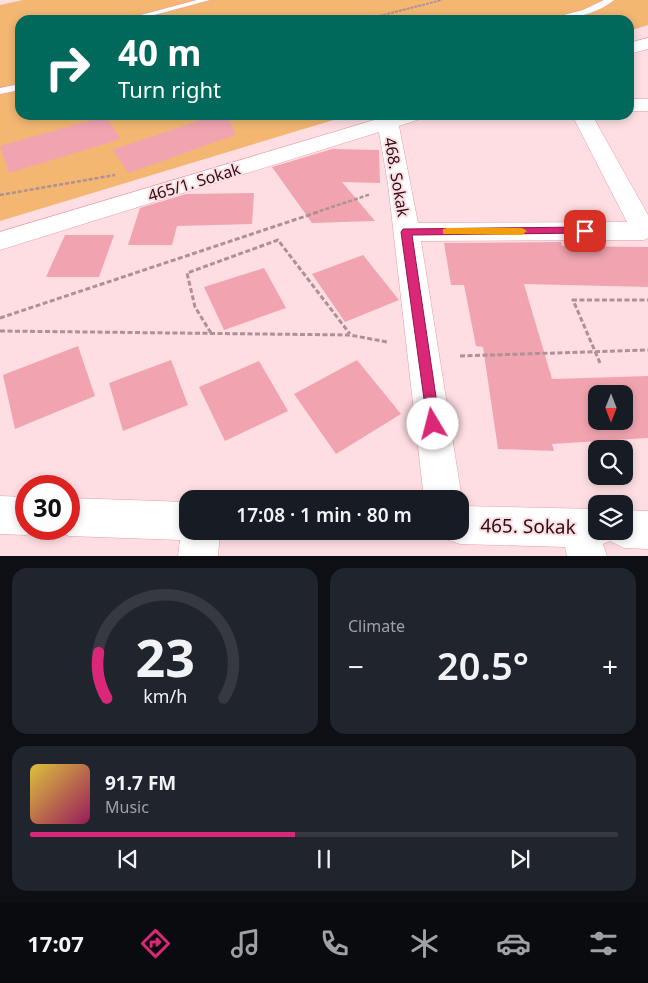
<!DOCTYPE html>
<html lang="en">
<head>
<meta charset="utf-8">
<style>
	body { margin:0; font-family:"Noto Sans",sans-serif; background:#20242c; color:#f1f3f6; height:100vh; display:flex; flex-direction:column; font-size:19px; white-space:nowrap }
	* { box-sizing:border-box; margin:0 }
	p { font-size:16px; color:#9ea1a6 }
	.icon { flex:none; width:28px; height:28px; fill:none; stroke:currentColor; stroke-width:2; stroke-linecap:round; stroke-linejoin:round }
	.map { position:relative; height:556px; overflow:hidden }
	.side { display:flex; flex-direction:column; gap:12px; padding:12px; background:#0d0f14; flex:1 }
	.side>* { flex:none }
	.top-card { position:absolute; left:15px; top:15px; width:619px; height:105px; border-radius:15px; box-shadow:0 2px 8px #0003; background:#00695c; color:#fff; overflow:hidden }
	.needle { width:32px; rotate:180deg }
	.fabs { position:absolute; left:588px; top:385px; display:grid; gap:10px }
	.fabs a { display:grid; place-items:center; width:45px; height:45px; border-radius:10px; background:#171b24; box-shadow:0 2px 8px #0003; font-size:25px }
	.speed { position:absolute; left:15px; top:475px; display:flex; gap:10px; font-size:25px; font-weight:700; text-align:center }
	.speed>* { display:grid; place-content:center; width:65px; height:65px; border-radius:50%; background:#171b24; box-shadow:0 2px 8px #0003; line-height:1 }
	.speed .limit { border:8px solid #d22; background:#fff; color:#111 }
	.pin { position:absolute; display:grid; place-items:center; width:42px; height:42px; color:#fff; margin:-21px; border-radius:10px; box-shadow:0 2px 8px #0006 }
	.me { position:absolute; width:55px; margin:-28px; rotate:352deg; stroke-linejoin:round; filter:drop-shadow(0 0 4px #0008) }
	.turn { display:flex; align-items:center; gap:18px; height:105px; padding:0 20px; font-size:22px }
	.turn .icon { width:65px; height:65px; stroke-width:2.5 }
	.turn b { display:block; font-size:35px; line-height:42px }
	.big { font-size:38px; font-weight:600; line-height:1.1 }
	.side .tile { flex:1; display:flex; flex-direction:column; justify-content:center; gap:8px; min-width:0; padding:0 18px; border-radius:15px; background:#20242c }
	.side .dial { align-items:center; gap:0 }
	.dial svg { height:130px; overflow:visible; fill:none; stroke:#363941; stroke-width:7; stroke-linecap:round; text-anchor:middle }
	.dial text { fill:#f1f3f6; stroke:none }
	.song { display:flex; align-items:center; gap:15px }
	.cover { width:60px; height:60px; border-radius:8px; background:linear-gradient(135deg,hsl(50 70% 55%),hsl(330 70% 35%)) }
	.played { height:5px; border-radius:2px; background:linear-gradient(90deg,#db2777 45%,#363941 45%) }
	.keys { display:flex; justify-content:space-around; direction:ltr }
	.heat { display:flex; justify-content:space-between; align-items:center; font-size:28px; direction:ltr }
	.side .tiles { flex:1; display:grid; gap:12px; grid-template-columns:1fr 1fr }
	.tile:last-child { grid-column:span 2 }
	.trip { position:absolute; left:179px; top:490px; width:290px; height:50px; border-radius:15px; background:#171b24; box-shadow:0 2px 8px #0003; font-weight:600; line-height:50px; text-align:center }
	.tab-bar { display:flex; height:80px; justify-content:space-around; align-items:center; background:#090b0e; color:#9ea1a6 }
	.tab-bar .icon { width:35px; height:35px }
	.tab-bar .on { color:#db2777 }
	.tab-bar b { font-size:22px; color:#f1f3f6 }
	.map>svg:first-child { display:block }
	.green { fill:#f3b772 }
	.building { fill:#f1a4b0; fill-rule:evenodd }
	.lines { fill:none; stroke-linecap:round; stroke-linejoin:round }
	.lane-casing { stroke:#e89da8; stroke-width:1 }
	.street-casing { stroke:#e89da8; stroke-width:1 }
	.path-far2 { stroke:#af9095; stroke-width:2; stroke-dasharray:3 1; stroke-linecap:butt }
	.path-far1 { stroke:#af9095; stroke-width:2.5; stroke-dasharray:4 2; stroke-linecap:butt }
	.path { stroke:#af9095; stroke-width:3; stroke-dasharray:5 2.5; stroke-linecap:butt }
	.lane { fill:#fff; fill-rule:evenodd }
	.street { fill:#fff; fill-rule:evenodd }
	.route { fill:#db2777; stroke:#8e194d }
	.slow { fill:#f59e0b }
	.labels { text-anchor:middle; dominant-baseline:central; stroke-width:4; stroke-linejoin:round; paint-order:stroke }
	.street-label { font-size:16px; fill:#2b0f15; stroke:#fedee2 }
	.near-street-label { font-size:19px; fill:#2b0f15; stroke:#fedee2 }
</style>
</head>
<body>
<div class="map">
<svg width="648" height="556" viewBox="0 0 648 556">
	<rect width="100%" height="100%" fill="#fedee2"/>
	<path class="green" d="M23 0H648V25L629 31V20H20V115H350L0 221V5Z"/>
	<path class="building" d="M215 115H228L235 135 129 173 112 150Z
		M105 116 121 139 9 173 0 146Z
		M332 149 379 150 380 183 342 182 375 221 312 223 272 167Z
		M254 193 252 224 177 226 172 245H128L140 208 186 194Z
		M65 235H114L99 277H46Z
		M561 242 562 246 648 247V287L524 284 552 379 648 376V438L552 444 554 451 498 449 483 347 476 346 464 285H451L444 243ZM596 394H624V421H596Z
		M363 255 399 300 345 322 312 274Z
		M264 268 286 308 224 330 204 287Z
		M78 346 95 396 15 429 3 375Z
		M171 360 188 405 123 431 109 383Z
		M357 360 401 414 336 454 294 394Z
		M259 361 288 411 225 441 199 387Z"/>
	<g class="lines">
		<defs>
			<path id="lane" d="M197 0H210L136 20H122Z
				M604 0H614C596 15 568 20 545 20L583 10Z
				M20 84V90L0 94V88Z"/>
			<path id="street" d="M648 38V49L629 54V43Z
				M629 99H648V111H629Z
				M391 115H423L420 119 399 126 418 223 627 222 572 115H592L648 215V238L644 240 421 241 462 499 460 503V499H424L388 184 379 132 0 250V232Z
				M0 496 26 497V529H39L26 535 0 534Z
				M69 498 188 502V531H220L218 556H178L180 540 69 536 55 529H69Z
				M460 506 596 509V531H624V510L648 511V549L624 548 610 541 603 544 607 556H567L565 547 460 544 446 539 443 531H460Z"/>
		</defs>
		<use href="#lane" class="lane-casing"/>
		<use href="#street" class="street-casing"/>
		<path class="path-far2" d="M364 20 442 0"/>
		<path class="path-far1" d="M0 195 115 175
			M314 213 371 194"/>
		<path class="path" d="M0 318 318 212
			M0 331 350 335 387 342
			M211 333 195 307 187 273 278 240 350 334
			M460 356 648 350
			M600 363 573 300H648"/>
		<use href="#lane" class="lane"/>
		<use href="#street" class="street"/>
	</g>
	<path class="route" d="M585 227 588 228V233L412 235 440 424 438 428 433 430 428 428 401 232 403 229Z"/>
	<path class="slow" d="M447 228H522L527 231 522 235 443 234V229Z"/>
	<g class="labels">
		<g class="street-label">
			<text transform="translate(397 177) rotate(80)">468. Sokak</text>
			<text transform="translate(194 182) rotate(-17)">465/1. Sokak</text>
		</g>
		<g class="near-street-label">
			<text transform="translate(528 526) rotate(1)">465. Sokak</text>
		</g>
	</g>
</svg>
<div class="fabs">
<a><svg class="needle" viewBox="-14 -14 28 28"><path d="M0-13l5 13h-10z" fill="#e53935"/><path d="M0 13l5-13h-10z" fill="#9ea1a6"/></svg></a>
<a><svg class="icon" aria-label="search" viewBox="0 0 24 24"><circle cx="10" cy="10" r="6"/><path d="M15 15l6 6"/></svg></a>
<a><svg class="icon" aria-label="layers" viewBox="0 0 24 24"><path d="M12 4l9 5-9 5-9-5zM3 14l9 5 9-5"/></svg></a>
</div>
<div class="speed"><div class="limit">30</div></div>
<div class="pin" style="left:585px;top:231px;background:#d93025"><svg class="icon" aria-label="arrive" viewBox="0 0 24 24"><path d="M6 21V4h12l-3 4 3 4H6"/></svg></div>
<svg class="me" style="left:433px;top:424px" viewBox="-20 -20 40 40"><circle r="19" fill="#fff"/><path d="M0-13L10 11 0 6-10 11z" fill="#db2777"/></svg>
<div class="trip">17:08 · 1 min · 80 m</div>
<div class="top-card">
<div class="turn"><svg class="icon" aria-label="right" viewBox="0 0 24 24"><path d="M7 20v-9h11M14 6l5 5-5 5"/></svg><div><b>40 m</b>Turn right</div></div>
</div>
</div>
<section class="side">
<div class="tiles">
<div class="tile dial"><svg viewBox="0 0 100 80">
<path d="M14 69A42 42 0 1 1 86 69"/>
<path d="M14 69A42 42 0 0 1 9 41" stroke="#db2777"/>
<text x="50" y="56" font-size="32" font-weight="700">23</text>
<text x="50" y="72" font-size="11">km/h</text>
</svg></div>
<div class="tile"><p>Climate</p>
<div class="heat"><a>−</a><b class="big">20.5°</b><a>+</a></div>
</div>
<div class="tile">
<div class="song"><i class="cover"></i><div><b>91.7 FM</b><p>Music</p></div></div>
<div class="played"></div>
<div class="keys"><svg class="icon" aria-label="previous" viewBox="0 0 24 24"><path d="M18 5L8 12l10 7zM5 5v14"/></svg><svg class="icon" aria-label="pause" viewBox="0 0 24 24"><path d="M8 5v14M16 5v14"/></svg><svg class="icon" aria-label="next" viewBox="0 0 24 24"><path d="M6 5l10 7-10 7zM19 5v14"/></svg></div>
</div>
</div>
</section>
<nav class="tab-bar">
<b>17:07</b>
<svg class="icon on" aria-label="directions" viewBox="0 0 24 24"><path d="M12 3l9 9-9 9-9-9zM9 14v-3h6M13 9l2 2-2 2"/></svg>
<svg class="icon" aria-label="music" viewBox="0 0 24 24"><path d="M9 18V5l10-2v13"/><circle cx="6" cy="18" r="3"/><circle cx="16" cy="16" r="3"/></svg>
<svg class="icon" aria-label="phone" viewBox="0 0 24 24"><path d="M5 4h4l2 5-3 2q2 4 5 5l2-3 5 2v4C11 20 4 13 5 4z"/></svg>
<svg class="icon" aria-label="climate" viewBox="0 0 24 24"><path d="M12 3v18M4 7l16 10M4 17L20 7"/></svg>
<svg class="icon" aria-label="car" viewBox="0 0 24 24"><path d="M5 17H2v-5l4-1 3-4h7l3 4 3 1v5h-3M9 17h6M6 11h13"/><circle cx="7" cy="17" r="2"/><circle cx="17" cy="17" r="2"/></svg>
<svg class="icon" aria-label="filters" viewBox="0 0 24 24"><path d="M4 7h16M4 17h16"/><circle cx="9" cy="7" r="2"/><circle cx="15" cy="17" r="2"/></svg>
</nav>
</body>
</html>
